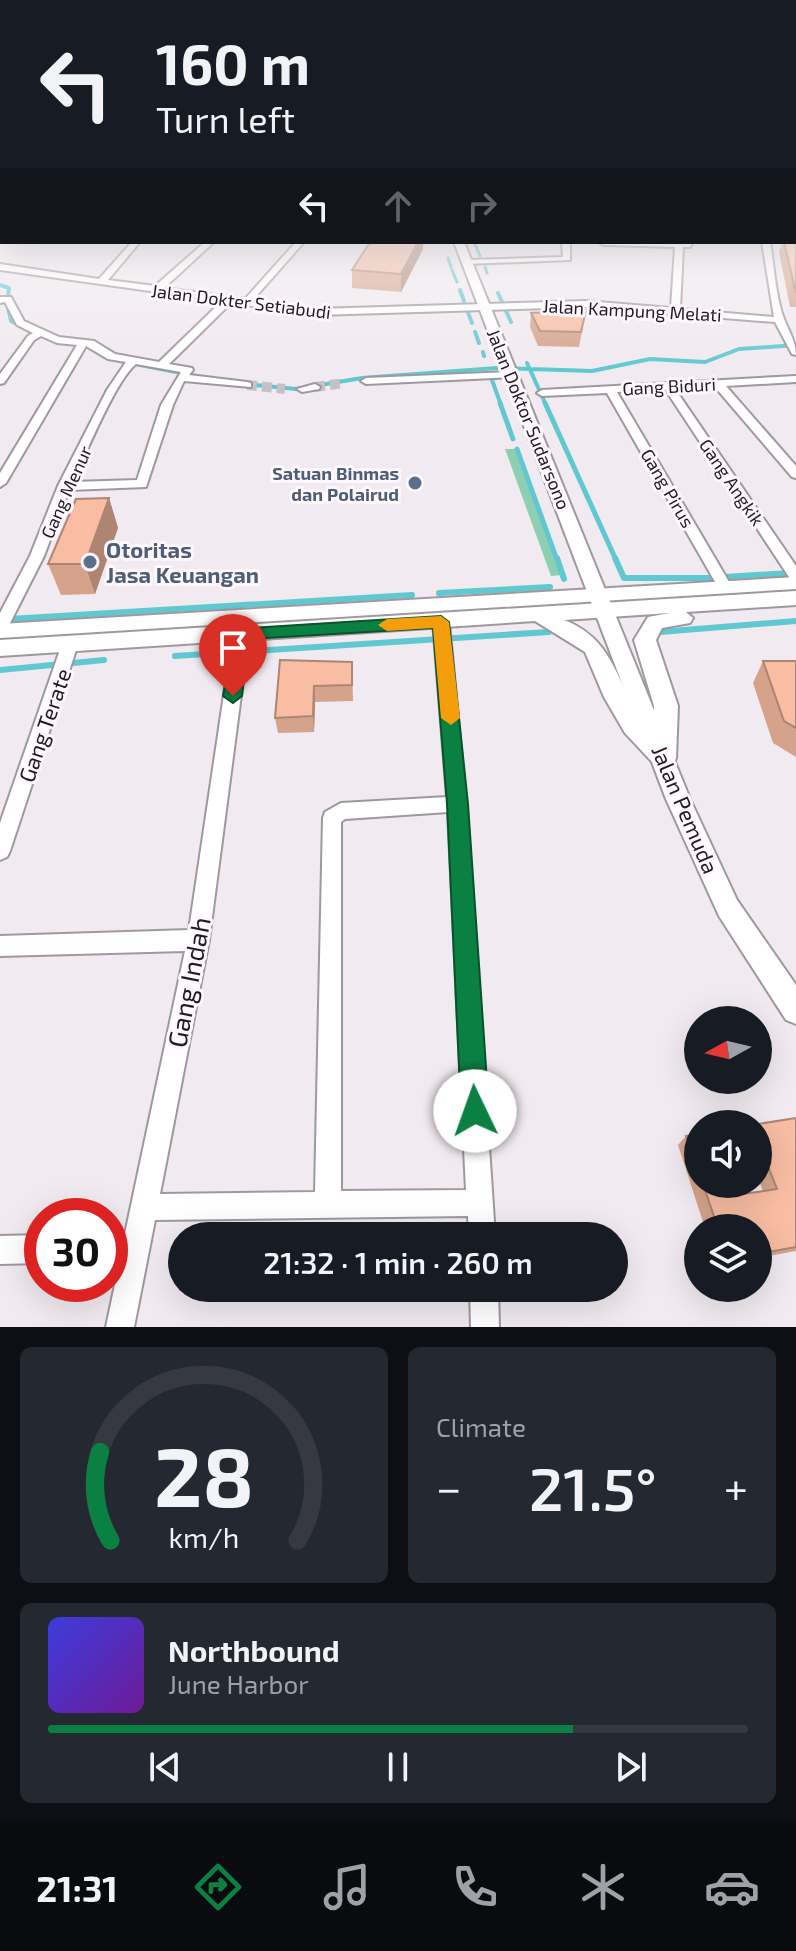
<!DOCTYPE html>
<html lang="en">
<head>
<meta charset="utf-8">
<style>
	body { margin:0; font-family:"Exo 2",sans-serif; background:#242831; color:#f1f3f6; height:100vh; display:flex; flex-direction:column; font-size:30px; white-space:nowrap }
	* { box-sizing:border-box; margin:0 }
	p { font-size:26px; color:#9ea1a6 }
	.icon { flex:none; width:44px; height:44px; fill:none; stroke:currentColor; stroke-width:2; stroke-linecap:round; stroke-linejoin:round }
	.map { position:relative; height:1327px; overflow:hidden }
	.drawer { display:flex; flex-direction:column; gap:20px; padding:20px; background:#0d0f14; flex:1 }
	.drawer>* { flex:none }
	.banner { position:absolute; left:0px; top:0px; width:796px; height:244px; box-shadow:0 8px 32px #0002; background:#171b24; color:#f1f3f6; overflow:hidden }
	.needle { width:52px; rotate:262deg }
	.tools { position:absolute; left:684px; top:1006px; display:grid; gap:16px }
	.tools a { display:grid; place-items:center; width:88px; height:88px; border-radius:50%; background:#171b24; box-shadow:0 8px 32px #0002; font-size:40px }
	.speed { position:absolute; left:24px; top:1198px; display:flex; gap:16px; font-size:40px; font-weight:700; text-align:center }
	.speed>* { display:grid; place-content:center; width:104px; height:104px; border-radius:50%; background:#171b24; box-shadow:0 8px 32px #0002; line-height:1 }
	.speed .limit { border:12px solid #d22; background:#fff; color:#111 }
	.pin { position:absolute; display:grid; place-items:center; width:68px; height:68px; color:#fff; margin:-82px -34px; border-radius:50% 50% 50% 0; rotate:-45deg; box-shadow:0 0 8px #0007 }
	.pin .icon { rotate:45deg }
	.me { position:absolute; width:88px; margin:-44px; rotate:357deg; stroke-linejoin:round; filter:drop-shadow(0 0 6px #0008) }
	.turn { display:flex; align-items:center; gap:28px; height:168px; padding:0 24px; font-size:36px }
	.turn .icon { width:104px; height:104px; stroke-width:2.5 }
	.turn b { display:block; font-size:56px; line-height:68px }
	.lanes { display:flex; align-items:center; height:76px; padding:0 24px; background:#0003; justify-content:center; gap:40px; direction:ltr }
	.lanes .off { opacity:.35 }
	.big { font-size:60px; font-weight:600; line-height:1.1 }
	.drawer .card { flex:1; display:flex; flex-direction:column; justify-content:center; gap:12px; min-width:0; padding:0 28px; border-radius:12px; background:#242831 }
	.drawer .dial { align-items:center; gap:0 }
	.dial svg { height:208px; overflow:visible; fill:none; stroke:#363941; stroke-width:7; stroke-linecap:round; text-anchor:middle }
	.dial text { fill:#f1f3f6; stroke:none }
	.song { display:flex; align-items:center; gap:24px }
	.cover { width:96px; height:96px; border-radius:12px; background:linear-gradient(135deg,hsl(240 70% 55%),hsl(280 70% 35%)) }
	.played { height:8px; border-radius:4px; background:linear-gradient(90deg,#0b8043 75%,#363941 75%) }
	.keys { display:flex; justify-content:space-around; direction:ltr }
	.heat { display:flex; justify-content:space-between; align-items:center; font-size:44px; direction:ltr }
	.drawer .tiles { flex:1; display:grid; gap:20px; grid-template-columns:1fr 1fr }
	.card:last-child { grid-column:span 2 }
	.trip { position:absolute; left:168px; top:1222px; width:460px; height:80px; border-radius:40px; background:#171b24; box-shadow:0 8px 32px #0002; font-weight:600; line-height:80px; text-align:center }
	.menu { display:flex; height:128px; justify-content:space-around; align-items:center; background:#090b0e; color:#9ea1a6 }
	.menu .icon { width:56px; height:56px }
	.menu .selected { color:#0b8043 }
	.menu b { font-size:36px; color:#f1f3f6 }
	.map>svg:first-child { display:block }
	.green { fill:#8dcfb0 }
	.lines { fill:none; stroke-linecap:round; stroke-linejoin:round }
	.stream-far3 { stroke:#60c8d0; stroke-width:3 }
	.stream-far2 { stroke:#60c8d0; stroke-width:4 }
	.stream-far1 { stroke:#60c8d0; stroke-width:5 }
	.stream { stroke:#60c8d0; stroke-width:6 }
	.minor-tunnel { stroke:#c7c1c6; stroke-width:10; stroke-dasharray:10 5; stroke-linecap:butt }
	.minor-casing { stroke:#9f999f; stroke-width:4 }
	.tertiary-casing { stroke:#9f999f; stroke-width:4 }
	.secondary-casing { stroke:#9f999f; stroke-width:4 }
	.minor { fill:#fff; fill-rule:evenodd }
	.tertiary { fill:#fff; fill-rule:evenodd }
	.secondary { fill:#fff; fill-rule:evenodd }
	.wall { fill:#d5a38c }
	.shaded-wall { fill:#ae8472 }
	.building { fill:#f8bda3; stroke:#ae8472; stroke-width:2 }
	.route { fill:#0b8043; stroke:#07532c; stroke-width:2 }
	.slow { fill:#f59e0b }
	.service-dot { fill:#5c6f8a; stroke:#fef7fe; stroke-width:3 }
	.labels { text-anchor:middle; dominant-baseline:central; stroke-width:6; stroke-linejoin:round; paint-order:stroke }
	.far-street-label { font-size:18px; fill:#201d20; stroke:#fef7fe }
	.far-service-label { font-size:18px; font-weight:bold; fill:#4e5e75; stroke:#fef7fe; text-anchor:end }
	.service-label { font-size:22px; font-weight:bold; fill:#4e5e75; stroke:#fef7fe; text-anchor:start }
	.street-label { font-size:22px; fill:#201d20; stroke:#fef7fe }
	.near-street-label { font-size:26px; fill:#201d20; stroke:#fef7fe }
</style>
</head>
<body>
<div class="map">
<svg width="796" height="1327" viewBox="0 0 796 1327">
	<rect width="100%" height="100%" fill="#f1eaf0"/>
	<path class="green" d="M505 449H516L562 575 551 576Z"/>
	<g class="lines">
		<path class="stream-far3" d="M474 242 480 256
			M448 258 451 267
			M485 267 487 273
			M452 270 457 282"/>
		<path class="stream-far2" d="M0 285 9 288 7 303 11 321 21 326
			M460 290 464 301
			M498 293 511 322
			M467 310 472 323
			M475 332 479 343
			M86 346 113 359
			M483 352 484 356
			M120 361 207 378
			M527 363 546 405
			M492 380 501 405
			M245 384 296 389 362 378 497 368 592 371 650 359 705 362 739 349 796 345"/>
		<path class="stream-far1" d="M500 403 513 439
			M545 403 616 560
			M517 449 557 560"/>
		<path class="stream" d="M557 558 564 579
			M615 558 624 578H713
			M724 577 790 573
			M439 593 550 587
			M9 619 412 595
			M660 632 796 621
			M175 656 549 632
			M0 670 104 660"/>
		<path class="minor-tunnel" d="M247 385 285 389
			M315 387 344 383"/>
		<defs>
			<path id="minor" d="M794 186H796V190H794Z
				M794 229H796V233H794Z
				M132 242H140L108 280 155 286 205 242H214L164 288 245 299 296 242H304L253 300 316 309 586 301 671 308 675 247 604 245 600 243 693 242 690 247H683L680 309 774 317 762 242H770C774 265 775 290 782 313 786 327 796 340 796 355L792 354 775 322 586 307 316 315 231 303 169 364 192 368 193 370 189 375 247 382 251 383V387L184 381 173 405 146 487 69 490 44 556 8 627 0 632V613L30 556 58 486 107 390 126 362 108 359 86 346 6 483 0 487V473L77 345 57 343 41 336 34 340 4 383 0 384V374L28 336 33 333 17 325 5 302 0 303V297H11L24 321 59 337 94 341 115 354 159 362 222 301 0 270V264L99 279ZM136 364 181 372 161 405 137 480 72 482C86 455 115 381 136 364Z
				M562 242H570V260L467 264 463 262 467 260 563 257Z
				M511 372 516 375 515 377 366 384 361 381 366 378Z
				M796 376V382L726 386 796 466V478L792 477 715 387 675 389 796 566V582L791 580 665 389 617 392 732 587 725 592 718 587 607 393 542 396 537 393 542 390Z
				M315 384 320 387 319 389 302 392 297 389Z
				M441 617 449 622 466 804 495 1236H469L468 1216 155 1220 134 1327H106L120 1261 110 1262V1234H125L185 951 0 956V936L189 930 233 634 241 629 246 630 249 634 209 940 160 1194 315 1192 323 818 325 812 341 803 447 797 433 622ZM448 812 466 1190 341 1191V822L345 819Z
				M70 639 78 644 10 851 7 857 0 860V823L62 644Z
				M42 1235V1263L0 1264V1236Z
				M470 1288H498L499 1327H471Z"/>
			<path id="tertiary" d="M454 242H464L690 799 737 900 796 985V1024L786 1020 719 916 666 799Z"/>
			<path id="secondary" d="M796 577V589L0 638V624Z
				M796 591V605L686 612 693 618 690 623 662 628 656 640 678 706 676 758 673 765 664 768 655 765 625 733 604 697 585 652 535 621 0 656V640ZM670 613 648 617 634 640 654 706 653 732C615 693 620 641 564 620Z"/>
		</defs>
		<use href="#minor" class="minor-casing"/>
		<use href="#tertiary" class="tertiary-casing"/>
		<use href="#secondary" class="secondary-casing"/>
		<use href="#minor" class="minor"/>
		<use href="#tertiary" class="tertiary"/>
		<use href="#secondary" class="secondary"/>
	</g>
	<path class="wall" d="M796 240V307H790L779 252 782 242H794Z
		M370 242H423V249L401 292 352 288V270Z
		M586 310 579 347 538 346 530 327 531 313Z
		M109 498 118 528 95 594 61 595 48 564Z
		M280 660 352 662 353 701 315 702 314 732 278 733 275 718Z
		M763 661H796V757L773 743 753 683Z
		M796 1118V1251L758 1258V1228H705L678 1145 686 1136 698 1134V1184H739L743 1194 763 1191 758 1178V1124Z"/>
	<path class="shaded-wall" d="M418 242H423V249L401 292V274Z
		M109 498 118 528 95 594 85 564Z
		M314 686 315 702 314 732 313 716Z"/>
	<path class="building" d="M794 240H796V293L784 242H794Z
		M370 242H418L401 274 352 270Z
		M586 310 581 332 540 331 531 313Z
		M109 498 85 564H48L76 499Z
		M280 660 352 662V685L314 686 313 716 275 718Z
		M763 661H796V728L784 721Z
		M796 1118V1247L758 1254V1228H718L703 1184H739L743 1194 777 1189 758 1141V1124Z
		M698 1134V1170L686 1136Z"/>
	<linearGradient id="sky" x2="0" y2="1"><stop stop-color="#71bcde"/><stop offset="0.5" stop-color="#f9f6f8"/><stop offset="1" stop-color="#f9f6f8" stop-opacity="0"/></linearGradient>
	<rect width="796" height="370" fill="url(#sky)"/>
	<path class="route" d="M441 616 449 622 468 804 489 1111 485 1121 475 1125 465 1121 461 1111 447 804 433 628 249 639 242 696 233 703 223 696 235 629Z"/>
	<path class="slow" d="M441 616 449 622 460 718 451 725 441 718 433 628 387 631 378 625 387 619Z"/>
	<g class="service-dot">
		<circle cx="415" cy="483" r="8"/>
		<circle cx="90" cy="562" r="8"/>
	</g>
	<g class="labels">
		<g class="far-street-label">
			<text transform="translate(241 301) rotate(7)">Jalan Dokter Setiabudi</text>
			<text transform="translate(632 310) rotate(3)">Jalan Kampung Melati</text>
			<text transform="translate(669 386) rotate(-3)">Gang Biduri</text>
			<text transform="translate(529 419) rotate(68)">Jalan Doktor Sudarsono</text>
			<text transform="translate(732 482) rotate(56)">Gang Angkik</text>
			<text transform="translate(668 488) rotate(60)">Gang Pirus</text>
			<text transform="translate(66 492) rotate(-66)">Gang Menur</text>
		</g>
		<g class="far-service-label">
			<text x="399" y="473">Satuan Binmas<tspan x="399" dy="21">dan Polairud</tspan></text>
		</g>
		<g class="service-label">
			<text x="106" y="549">Otoritas<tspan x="106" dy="25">Jasa Keuangan</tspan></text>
		</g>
		<g class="street-label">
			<text transform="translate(44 725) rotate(-71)">Gang Terate</text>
			<text transform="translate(686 809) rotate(67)">Jalan Pemuda</text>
		</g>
		<g class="near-street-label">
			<text transform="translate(188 982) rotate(-79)">Gang Indah</text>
		</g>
	</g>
</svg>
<div class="tools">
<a><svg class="needle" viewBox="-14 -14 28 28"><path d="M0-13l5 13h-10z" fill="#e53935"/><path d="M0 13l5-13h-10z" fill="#9ea1a6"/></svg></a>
<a><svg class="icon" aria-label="sound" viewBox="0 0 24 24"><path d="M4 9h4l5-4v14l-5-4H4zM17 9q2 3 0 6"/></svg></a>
<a><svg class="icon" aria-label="layers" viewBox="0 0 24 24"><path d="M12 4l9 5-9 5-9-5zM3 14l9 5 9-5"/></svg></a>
</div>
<div class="speed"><div class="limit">30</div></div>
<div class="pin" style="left:233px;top:696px;background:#d93025"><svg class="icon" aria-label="arrive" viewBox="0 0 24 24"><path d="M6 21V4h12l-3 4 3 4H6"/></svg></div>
<svg class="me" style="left:475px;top:1111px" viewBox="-20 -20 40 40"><circle r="19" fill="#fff"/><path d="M0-13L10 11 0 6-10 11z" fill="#0b8043"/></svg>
<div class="trip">21:32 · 1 min · 260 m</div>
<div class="banner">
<div class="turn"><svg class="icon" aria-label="left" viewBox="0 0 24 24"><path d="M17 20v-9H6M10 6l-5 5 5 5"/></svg><div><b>160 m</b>Turn left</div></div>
<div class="lanes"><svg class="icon" aria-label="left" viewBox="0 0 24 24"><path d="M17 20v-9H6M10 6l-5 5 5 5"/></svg><svg class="icon off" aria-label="ahead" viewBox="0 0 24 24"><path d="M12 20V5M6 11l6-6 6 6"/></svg><svg class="icon off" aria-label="right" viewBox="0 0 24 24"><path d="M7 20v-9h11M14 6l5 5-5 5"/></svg></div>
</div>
</div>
<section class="drawer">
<div class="tiles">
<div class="card dial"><svg viewBox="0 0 100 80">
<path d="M14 69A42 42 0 1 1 86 69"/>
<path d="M14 69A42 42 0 0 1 10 35" stroke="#0b8043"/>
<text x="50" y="56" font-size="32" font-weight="700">28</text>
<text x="50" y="72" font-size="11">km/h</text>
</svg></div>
<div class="card"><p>Climate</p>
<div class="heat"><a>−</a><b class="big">21.5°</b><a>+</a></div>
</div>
<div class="card">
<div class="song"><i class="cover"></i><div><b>Northbound</b><p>June Harbor</p></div></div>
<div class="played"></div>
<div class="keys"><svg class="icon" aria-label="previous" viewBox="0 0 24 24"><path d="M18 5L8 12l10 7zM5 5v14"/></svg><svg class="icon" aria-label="pause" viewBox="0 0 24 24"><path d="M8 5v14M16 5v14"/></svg><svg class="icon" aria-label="next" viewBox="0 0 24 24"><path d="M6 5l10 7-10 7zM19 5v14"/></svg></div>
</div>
</div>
</section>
<nav class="menu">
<b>21:31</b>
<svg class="icon selected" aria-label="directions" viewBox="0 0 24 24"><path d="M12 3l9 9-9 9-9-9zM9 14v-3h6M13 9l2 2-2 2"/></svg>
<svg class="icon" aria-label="music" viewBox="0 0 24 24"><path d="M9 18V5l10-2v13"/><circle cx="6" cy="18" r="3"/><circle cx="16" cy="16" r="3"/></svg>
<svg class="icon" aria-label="phone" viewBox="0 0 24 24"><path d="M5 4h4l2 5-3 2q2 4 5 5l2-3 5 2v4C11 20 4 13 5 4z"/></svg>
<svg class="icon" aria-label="climate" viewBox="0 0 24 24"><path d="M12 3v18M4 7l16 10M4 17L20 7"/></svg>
<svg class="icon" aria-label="car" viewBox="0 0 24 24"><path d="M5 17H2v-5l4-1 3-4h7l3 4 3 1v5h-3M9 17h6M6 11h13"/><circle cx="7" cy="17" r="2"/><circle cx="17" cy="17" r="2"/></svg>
</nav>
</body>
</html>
